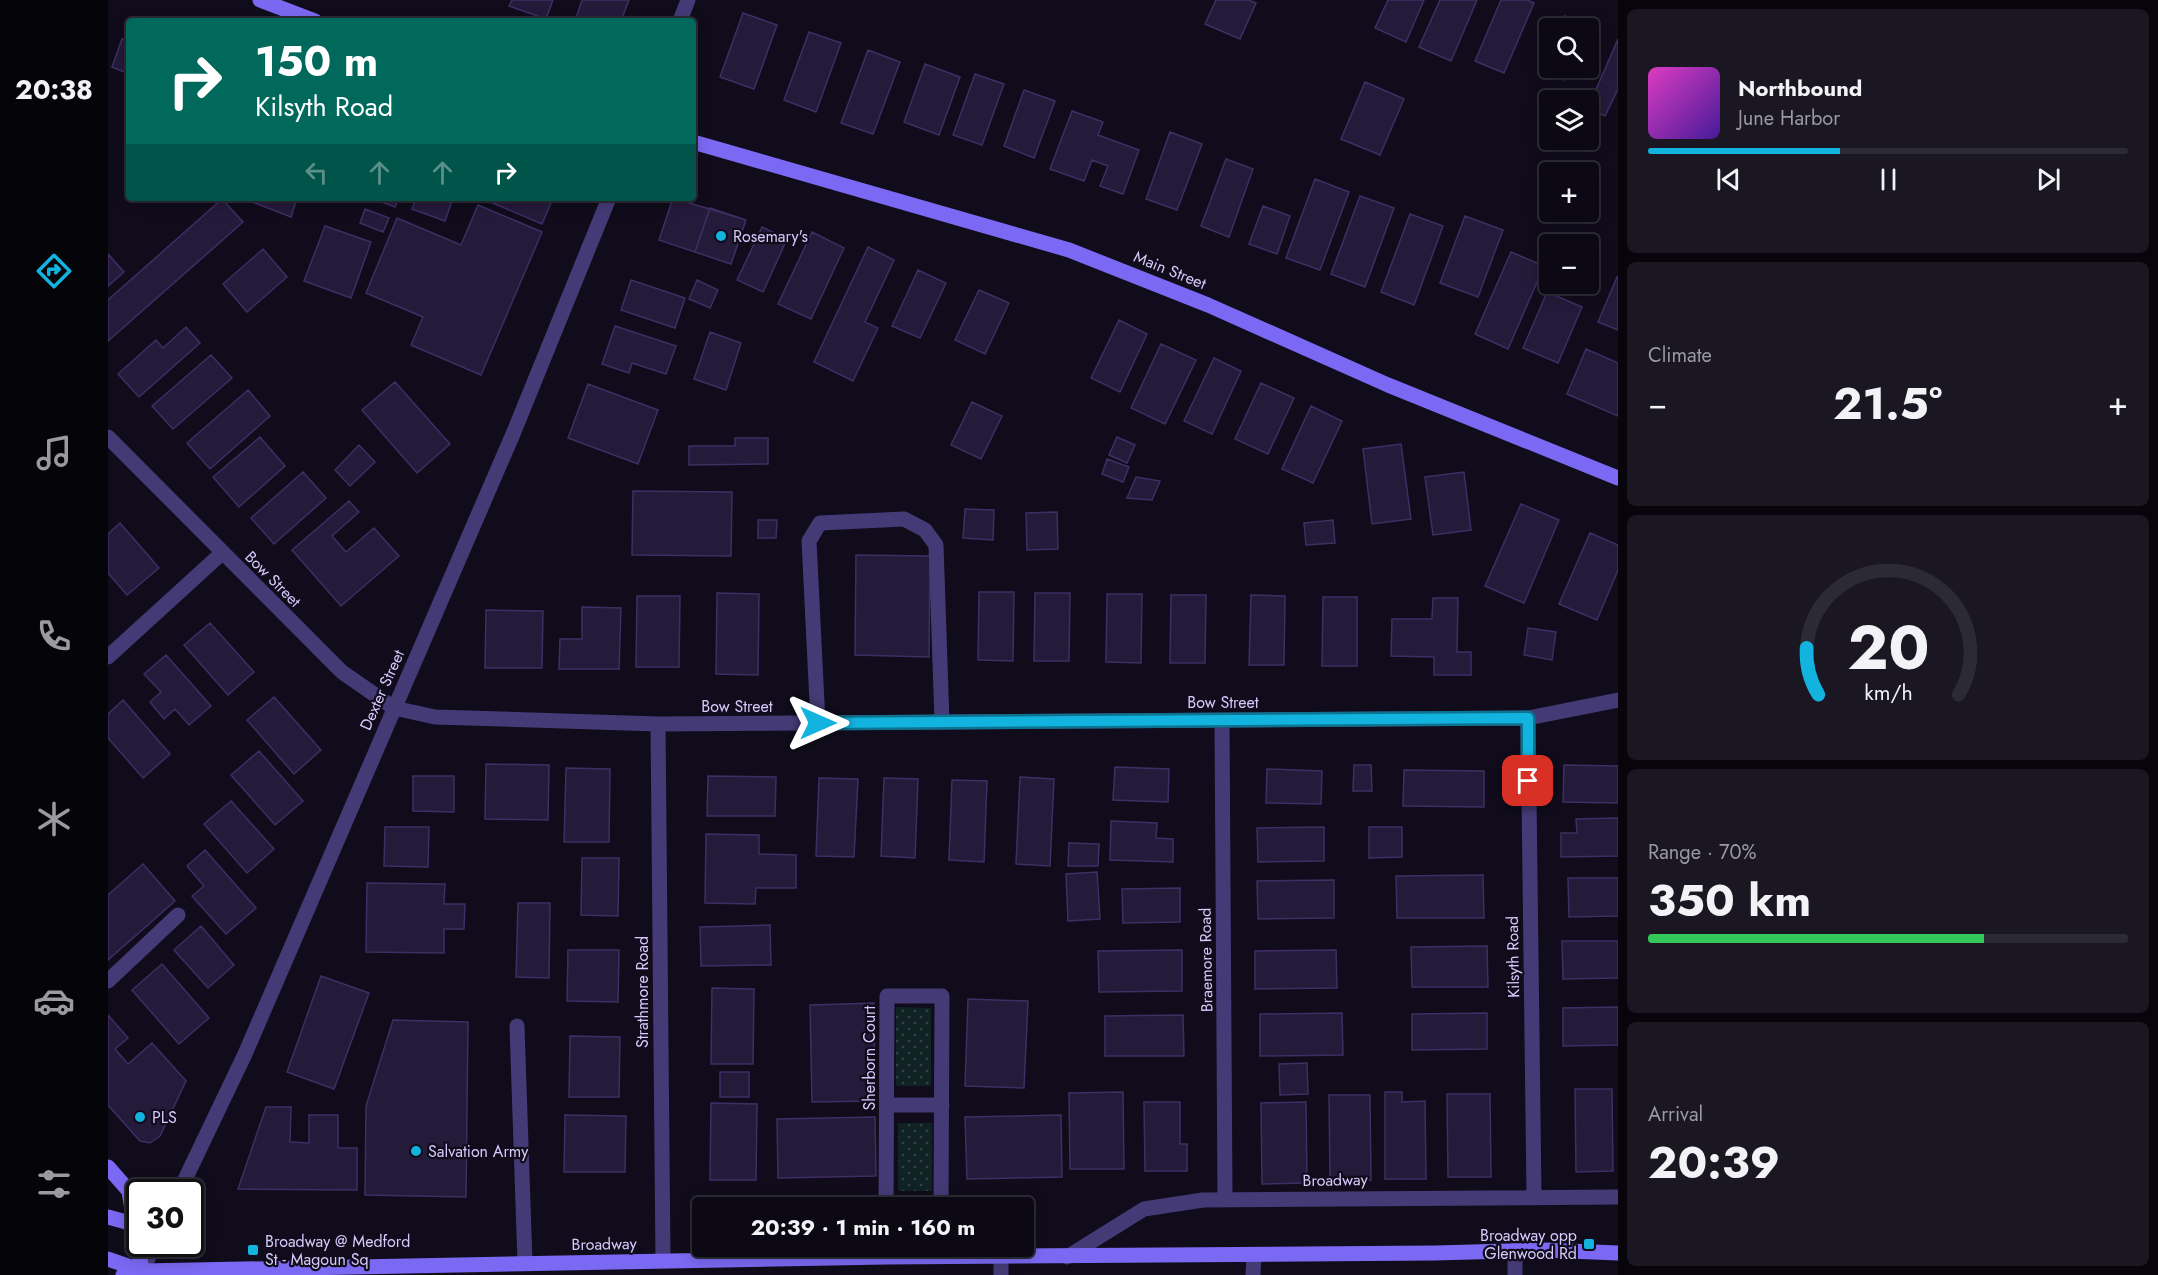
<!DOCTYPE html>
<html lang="en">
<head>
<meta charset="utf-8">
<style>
	body { margin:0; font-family:Jost,sans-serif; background:#1a1722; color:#f1f3f6; height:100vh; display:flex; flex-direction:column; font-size:22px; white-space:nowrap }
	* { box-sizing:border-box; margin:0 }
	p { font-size:20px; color:#9a9aa0 }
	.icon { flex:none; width:33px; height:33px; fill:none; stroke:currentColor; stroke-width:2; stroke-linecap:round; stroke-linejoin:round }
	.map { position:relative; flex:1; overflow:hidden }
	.panel { display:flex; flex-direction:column; gap:9px; padding:9px; background:#07050b; width:540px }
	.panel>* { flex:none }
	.top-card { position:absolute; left:18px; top:18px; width:570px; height:183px; border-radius:6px; box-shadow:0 3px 15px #0003,0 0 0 2px #2c2a34; background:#00695c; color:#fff; overflow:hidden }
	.fabs { position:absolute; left:1431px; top:18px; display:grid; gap:12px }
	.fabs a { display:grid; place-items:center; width:60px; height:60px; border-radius:6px; background:#0c0914; box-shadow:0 3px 15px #0003,0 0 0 2px #2c2a34; font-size:30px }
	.speed { position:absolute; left:18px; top:1179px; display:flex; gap:12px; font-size:30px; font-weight:700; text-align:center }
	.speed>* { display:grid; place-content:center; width:78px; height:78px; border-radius:50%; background:#0c0914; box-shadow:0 3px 15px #0003,0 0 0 2px #2c2a34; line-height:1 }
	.speed .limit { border:3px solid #111; border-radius:9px; background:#fff; color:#111 }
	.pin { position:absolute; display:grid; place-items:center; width:51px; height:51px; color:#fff; margin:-26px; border-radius:12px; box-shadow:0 3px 9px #0006 }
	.me { position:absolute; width:66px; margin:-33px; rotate:90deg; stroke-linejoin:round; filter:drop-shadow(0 0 4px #0008) }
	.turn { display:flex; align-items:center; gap:21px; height:126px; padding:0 30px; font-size:27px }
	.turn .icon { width:78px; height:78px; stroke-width:2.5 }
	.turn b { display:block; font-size:42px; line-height:51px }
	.lanes { display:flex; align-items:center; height:57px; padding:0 30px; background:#0003; justify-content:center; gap:30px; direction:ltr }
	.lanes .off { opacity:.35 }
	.big { font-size:45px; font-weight:700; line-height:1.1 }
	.panel .tile { flex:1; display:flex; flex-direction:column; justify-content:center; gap:9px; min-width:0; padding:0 21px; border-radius:9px; background:#1a1722 }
	.panel .dial { align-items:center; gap:0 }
	.dial svg { height:156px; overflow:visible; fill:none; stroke:#2c2a34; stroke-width:7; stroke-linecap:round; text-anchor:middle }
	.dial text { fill:#f1f3f6; stroke:none }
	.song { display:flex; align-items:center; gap:18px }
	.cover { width:72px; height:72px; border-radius:9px; background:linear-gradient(135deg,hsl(310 70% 55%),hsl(260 70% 35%)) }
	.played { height:6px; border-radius:3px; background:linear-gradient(90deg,#12b3df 40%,#2c2a34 40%) }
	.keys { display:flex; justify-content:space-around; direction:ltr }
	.heat { display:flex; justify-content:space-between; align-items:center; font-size:33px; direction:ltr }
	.charge { height:9px; border-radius:4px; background:linear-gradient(90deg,#34c759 70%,#2c2a34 0) }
	.trip { position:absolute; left:584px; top:1197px; width:342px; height:60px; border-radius:6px; background:#0c0914; box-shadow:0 3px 15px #0003,0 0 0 2px #2c2a34; font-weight:700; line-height:60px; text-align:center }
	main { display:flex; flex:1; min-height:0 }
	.tabs { display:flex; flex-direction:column; width:108px; justify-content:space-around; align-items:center; background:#050408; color:#9a9aa0 }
	.tabs .icon { width:42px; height:42px }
	.tabs .on { color:#12b3df }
	.tabs b { font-size:27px; color:#f1f3f6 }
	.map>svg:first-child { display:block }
	.grass { fill:url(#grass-dots) }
	.building { fill:#241a3a; stroke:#3f2e64; stroke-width:1.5 }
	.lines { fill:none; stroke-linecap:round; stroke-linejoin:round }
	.lane { stroke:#443b76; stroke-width:15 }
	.street { stroke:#443b76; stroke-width:15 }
	.secondary { stroke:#7c69f3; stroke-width:15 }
	.route-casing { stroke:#0c7491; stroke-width:15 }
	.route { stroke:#12b3df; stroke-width:10 }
	.poi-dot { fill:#12b3df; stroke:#100c1b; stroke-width:2 }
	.labels { text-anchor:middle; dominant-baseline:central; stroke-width:4.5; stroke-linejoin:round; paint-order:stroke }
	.poi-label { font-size:16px; fill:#d5cafb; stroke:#100c1b; text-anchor:start }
	.street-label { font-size:16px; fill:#d5cafb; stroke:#100c1b }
</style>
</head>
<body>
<main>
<nav class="tabs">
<b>20:38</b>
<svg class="icon on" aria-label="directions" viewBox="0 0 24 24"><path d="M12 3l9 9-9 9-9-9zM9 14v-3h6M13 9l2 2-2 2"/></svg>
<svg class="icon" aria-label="music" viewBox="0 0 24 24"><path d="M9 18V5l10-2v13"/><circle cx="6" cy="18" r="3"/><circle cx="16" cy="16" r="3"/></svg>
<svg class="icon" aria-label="phone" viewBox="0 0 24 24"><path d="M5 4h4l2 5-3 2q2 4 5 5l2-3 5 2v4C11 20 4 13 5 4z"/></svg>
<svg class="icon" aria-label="climate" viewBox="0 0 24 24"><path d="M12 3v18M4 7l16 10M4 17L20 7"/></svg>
<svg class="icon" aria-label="car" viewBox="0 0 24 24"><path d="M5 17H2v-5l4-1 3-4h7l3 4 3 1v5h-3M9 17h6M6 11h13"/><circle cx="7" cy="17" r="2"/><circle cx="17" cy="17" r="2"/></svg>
<svg class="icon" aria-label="filters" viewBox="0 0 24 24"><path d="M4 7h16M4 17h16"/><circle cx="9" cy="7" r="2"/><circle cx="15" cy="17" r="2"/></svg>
</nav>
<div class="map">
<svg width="1510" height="1275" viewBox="0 0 1510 1275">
	<defs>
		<pattern id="grass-dots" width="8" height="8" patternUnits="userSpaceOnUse" patternTransform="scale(1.5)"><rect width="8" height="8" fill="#102224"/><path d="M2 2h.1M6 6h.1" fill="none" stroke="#324145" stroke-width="1.8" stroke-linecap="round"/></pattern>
	</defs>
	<rect width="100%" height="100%" fill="#100c1b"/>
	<path class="grass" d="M788 1007 823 1008V1086H788Z
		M790 1123H824V1191H790Z"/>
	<path class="building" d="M404 0H445L438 19 401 6Z
		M474 0H521L513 21H467Z
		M1108 0H1140L1148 3 1132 39 1097 24Z
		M1280 0H1316L1298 42 1267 28Z
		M1332 0H1369L1343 61 1311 47Z
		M1393 0H1419L1426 3 1396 73 1367 61Z
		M635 13 669 25 646 89 612 77Z
		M1457 16 1480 26 1479 28H1451Z
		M701 32 733 43 708 112 676 100Z
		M14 39 21 41V74L4 67Z
		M1510 39V89L1497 116 1480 108Z
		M760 50 792 62 765 134 733 123Z
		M1442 51V68H1463L1457 80 1434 70Z
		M817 64 852 77 831 135 796 122Z
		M867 74 896 84 874 145 845 135Z
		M1257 82 1296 99 1272 155 1233 139Z
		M916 90 947 101 926 158 896 146Z
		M964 111 995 122 990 135 1031 150 1015 194 992 186 1000 166 984 160 976 181 942 169Z
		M1062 132 1094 144 1069 210 1038 199Z
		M1118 159 1145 169 1121 237 1093 226Z
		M1207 179 1241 192 1212 270 1178 258Z
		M1252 196 1286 208 1257 287 1223 274Z
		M134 198H189L183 217Z
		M263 198H291L287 207Z
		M308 198H345L337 221 304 209Z
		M373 198H445L434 224Z
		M565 198 638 220 623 264 551 240Z
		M114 199 135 222 0 341V300Z
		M370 205 434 232 373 375 303 345 315 317 258 293 289 218 353 245Z
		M1155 206 1182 216 1169 254 1141 244Z
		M602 208 638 220 623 264 587 252Z
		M257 209 281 218 275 232 252 223Z
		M1302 214 1335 226 1306 305 1273 292Z
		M1357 216 1395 230 1370 297 1332 283Z
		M217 226 263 242 243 298 196 281Z
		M654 227 679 239 655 292 629 280Z
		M704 232 736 248 703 319 670 304Z
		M760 247 786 260 757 322 770 328 745 381 706 362Z
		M155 249 179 277 139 312 115 284Z
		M1403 252 1436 266 1400 349 1367 334Z
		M0 254 16 272 0 286Z
		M810 270 838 283 812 338 784 326Z
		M1509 277H1510V330L1490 322Z
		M523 280 577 298 567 328 513 310Z
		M589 280 610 290 602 308 581 299Z
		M871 290 901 303 877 354 847 340Z
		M1439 292 1474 307 1450 363 1415 348Z
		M1011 320 1039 334 1012 392 983 378Z
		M507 326 568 346 558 374 524 363 521 373 494 364Z
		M78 327 92 343 31 397 10 374 48 340 55 348Z
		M602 332 633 343 618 390 586 379Z
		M1053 344 1088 360 1057 424 1023 408Z
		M1478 349 1510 363V416L1459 394Z
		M103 355 124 378 65 429 44 406Z
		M1106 358 1133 371 1104 434 1076 421Z
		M287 382 342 444 309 473 254 410Z
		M1153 383 1186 398 1160 454 1127 439Z
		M480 384 550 410 530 464 460 438Z
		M140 390 162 416 102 469 79 443Z
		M864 402 894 416 873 459 843 445Z
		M1203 406 1234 421 1205 483 1174 469Z
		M152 437 177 466 131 507 105 477Z
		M1009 437 1027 445 1019 463 1001 455Z
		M627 438H660V464L581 465V446H627Z
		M1293 444 1303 519 1264 524 1255 449Z
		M251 445 267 462 242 486 227 470Z
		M999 459 1021 467 1015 482 994 474Z
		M195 472 218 498 166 544 143 518Z
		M1356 472 1363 530 1325 535 1317 477Z
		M1028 477 1052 481 1044 500 1019 498Z
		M525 491 624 492 623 556 524 555Z
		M241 501 251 512 224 536 238 552 266 528 291 556 233 606 184 550Z
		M1413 504 1451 520 1416 603 1377 586Z
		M857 509 886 510 885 540 855 538Z
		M949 512 950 549 919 550 918 513Z
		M650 520H669L668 538H650Z
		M1225 520 1227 543 1198 545 1196 523Z
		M12 523 51 568 19 595 0 573V534Z
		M1482 533 1510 545V570L1489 620 1451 604Z
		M748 555 822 556 821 657 747 655Z
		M871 592H906L905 661 870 660Z
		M609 593 651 594 650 675 608 674Z
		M927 593H962L961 661H926Z
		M999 594H1034L1033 663 998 662Z
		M1063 595H1098L1097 663H1062Z
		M1143 595 1177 596 1176 665H1141Z
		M529 596H572L571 667H528Z
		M1215 597H1249V666H1214Z
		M1325 598H1350L1349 652H1363V675H1326V657L1283 656 1284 619H1324Z
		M474 607 513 608 511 669H451L452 639H474Z
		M378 610 435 611 434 668H377Z
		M102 623 146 672 120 695 76 645Z
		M1420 628 1448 632 1444 660 1416 655Z
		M58 655 103 706 81 725 67 709 56 719 42 702 53 692 36 674Z
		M166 697 213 750 186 774 139 720Z
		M15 700 62 754 35 778 0 738V714Z
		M151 751 195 801 167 825 123 775Z
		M378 764 441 765 440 820 377 819Z
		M1246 765H1263L1264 791H1245Z
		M1456 765 1510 766V803L1455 802Z
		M1007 767 1061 769 1060 802 1005 800Z
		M458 768 502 769 501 842H456Z
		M1159 769 1214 771 1213 804 1158 803Z
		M1296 770 1376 771V807L1295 806Z
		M305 776H346V812L305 811Z
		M600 776 668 777 667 816H599Z
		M912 777 946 779 942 866 908 864Z
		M711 778 750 779 746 857 708 856Z
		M776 778 810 779 807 858 773 856Z
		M844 780 879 781 876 862 841 860Z
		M123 801 166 849 139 873 96 824Z
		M1510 818V856L1453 857V833H1469L1468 819Z
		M1003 821 1049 823 1048 838 1065 839V862L1002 860Z
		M277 827H321L320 867 276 866Z
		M1216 827V861L1150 862 1149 828Z
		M1261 827H1294V857L1261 858Z
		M598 834 651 835V854L688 855V888H648L647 904 597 903Z
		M961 843 991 844 990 866H960Z
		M97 850 148 908 118 934 84 896 96 886 79 866Z
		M474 858H511L510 916 473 915Z
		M35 864 67 901 0 960V895Z
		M989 872 992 919 960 921 958 874Z
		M1375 875 1376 918H1289L1288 876Z
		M1460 878H1510V916L1461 917Z
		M1226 880V918L1150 919 1149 881Z
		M259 883 337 884 336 904H357L356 929H336V953L258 952Z
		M1072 888V922L1015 923 1014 889Z
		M410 903H442L441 978 408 977Z
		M662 925 663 965 593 966 592 927Z
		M93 926 126 965 100 988 66 950Z
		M1454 941H1510V978L1455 979Z
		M1379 946 1380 987H1304L1303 947Z
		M460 950H511L510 1002 459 1001Z
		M1074 950V991L991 992 990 951Z
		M1228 950 1229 988 1147 989V951Z
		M54 964 101 1018 71 1044 24 990Z
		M213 976 261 993 226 1089 179 1072Z
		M604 988 646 989 645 1064H603Z
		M860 999 920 1001 916 1088 857 1086Z
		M766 1003 767 1101 704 1102 702 1005Z
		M1510 1007V1045L1455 1046V1008Z
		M1234 1013 1235 1055 1152 1056V1014Z
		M1379 1013V1049L1304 1050V1014Z
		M0 1015 20 1038 7 1049 20 1064 44 1043 78 1081 52 1136 42 1143 32 1141 0 1105Z
		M1075 1015 1076 1056H997V1016Z
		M285 1020 360 1022 358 1197 257 1195 258 1106Z
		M462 1036 512 1037 511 1097H461Z
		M1199 1063 1200 1094 1172 1095 1171 1064Z
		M612 1072H641V1097H612Z
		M1467 1089H1504L1505 1171 1468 1172Z
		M1015 1092 1016 1169H962L961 1093Z
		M1277 1092H1294V1102L1317 1101 1318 1179H1277Z
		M1339 1094H1382L1383 1177H1340Z
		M1221 1095H1262L1263 1180H1222Z
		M1036 1102H1072V1144H1079V1171H1037Z
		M1198 1102 1199 1183 1154 1184 1153 1103Z
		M603 1103 649 1104 648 1180H602Z
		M158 1107H183L182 1142 201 1143V1115H230V1148H249V1190L130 1189Z
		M457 1115 518 1116 517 1172H456Z
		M953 1115 954 1177 859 1179 857 1117Z
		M767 1117 768 1176 670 1178 669 1119Z"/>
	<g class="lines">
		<path class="lane" d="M710 723 701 541 712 523 796 519 817 530 828 545 834 722
			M409 1026 417 1263
			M779 1105H834"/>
		<path class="street" d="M572 21 580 0
			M0 437 234 672 286 708 327 717 550 724 1420 718 1510 700
			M0 657 114 553
			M1420 718 1426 1195
			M1114 720 1117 1199
			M550 724 555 1260
			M0 981 70 915
			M71 1192 137 1054 405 434 501 198
			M778 1208 779 996H834L833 1208
			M1407 1250V1275
			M959 1257 1036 1209 1095 1200 1510 1197
			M893 1258V1275
			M34 1271 47 1244
			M1145 1275 1146 1255"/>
		<path class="secondary" d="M152 0 207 21
			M585 142 961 250 1100 305 1280 385 1510 478
			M0 1167 21 1191 34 1271
			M0 1217 29 1225
			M0 1259 32 1270
			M15 1275 34 1271 778 1257 1327 1253 1436 1250 1510 1253"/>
	</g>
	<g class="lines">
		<defs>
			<path id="route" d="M710 723 1420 718V781"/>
		</defs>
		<use href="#route" class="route-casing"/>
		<use href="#route" class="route"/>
	</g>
	<g class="poi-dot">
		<circle cx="613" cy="236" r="6"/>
		<circle cx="32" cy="1117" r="6"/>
		<circle cx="308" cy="1151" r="6"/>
		<rect x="1475" y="1238" width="12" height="12" rx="3"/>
		<rect x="139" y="1244" width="12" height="12" rx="3"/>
	</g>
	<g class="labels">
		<g class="poi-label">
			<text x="625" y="236">Rosemary's</text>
			<text x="44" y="1117">PLS</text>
			<text x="320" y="1151">Salvation Army</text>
			<text x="1469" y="1235" text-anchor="end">Broadway opp<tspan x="1469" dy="18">Glenwood Rd</tspan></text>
			<text x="157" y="1241">Broadway @ Medford<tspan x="157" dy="18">St - Magoun Sq</tspan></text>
		</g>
		<g class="street-label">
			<text transform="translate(1062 270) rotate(22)">Main Street</text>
			<text transform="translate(165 579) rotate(45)">Bow Street</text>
			<text transform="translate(274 690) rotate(-66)">Dexter Street</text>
			<text x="1115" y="702">Bow Street</text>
			<text x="629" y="706">Bow Street</text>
			<text transform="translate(1405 957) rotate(-91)">Kilsyth Road</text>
			<text transform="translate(1098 960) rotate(-91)">Braemore Road</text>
			<text transform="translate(534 992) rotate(-90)">Strathmore Road</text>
			<text transform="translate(761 1058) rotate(-90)">Sherborn Court</text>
			<text transform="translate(1227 1180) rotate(-1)">Broadway</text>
			<text transform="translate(496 1244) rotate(-1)">Broadway</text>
		</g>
	</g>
</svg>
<div class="fabs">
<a><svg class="icon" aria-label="search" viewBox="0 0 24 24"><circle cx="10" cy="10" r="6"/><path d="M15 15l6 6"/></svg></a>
<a><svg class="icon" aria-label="layers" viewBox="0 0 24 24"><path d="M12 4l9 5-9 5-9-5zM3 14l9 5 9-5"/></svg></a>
<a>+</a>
<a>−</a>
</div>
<div class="speed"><div class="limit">30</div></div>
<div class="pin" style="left:1420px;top:781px;background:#d93025"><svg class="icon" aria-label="arrive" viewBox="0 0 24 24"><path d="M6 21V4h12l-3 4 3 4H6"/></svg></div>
<svg class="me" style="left:710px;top:723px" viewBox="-20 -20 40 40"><path d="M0-17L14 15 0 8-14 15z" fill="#12b3df" stroke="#fff" stroke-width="4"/></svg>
<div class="trip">20:39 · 1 min · 160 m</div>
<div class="top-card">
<div class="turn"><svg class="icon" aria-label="right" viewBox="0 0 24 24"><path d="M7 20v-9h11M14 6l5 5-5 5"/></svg><div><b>150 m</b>Kilsyth Road</div></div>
<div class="lanes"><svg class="icon off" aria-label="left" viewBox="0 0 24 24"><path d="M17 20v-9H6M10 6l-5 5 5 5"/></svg><svg class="icon off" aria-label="ahead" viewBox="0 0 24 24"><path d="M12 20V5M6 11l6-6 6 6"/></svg><svg class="icon off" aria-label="ahead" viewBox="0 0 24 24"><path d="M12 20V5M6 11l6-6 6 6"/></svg><svg class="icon" aria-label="right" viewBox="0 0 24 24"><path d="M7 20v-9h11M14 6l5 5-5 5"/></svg></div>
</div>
</div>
<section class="panel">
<div class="tile">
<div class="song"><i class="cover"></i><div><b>Northbound</b><p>June Harbor</p></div></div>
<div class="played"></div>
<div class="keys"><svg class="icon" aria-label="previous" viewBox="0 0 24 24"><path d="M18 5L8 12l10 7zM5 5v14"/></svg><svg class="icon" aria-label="pause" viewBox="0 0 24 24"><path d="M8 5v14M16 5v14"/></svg><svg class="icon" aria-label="next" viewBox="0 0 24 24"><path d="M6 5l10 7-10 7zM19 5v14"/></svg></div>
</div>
<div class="tile"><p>Climate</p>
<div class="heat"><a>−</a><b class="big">21.5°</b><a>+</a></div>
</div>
<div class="tile dial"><svg viewBox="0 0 100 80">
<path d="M14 69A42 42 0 1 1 86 69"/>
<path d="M14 69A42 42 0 0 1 8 45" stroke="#12b3df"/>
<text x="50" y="56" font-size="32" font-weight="700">20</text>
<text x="50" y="72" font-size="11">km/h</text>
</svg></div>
<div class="tile"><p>Range · 70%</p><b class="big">350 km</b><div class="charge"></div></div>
<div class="tile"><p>Arrival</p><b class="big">20:39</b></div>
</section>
</main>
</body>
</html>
